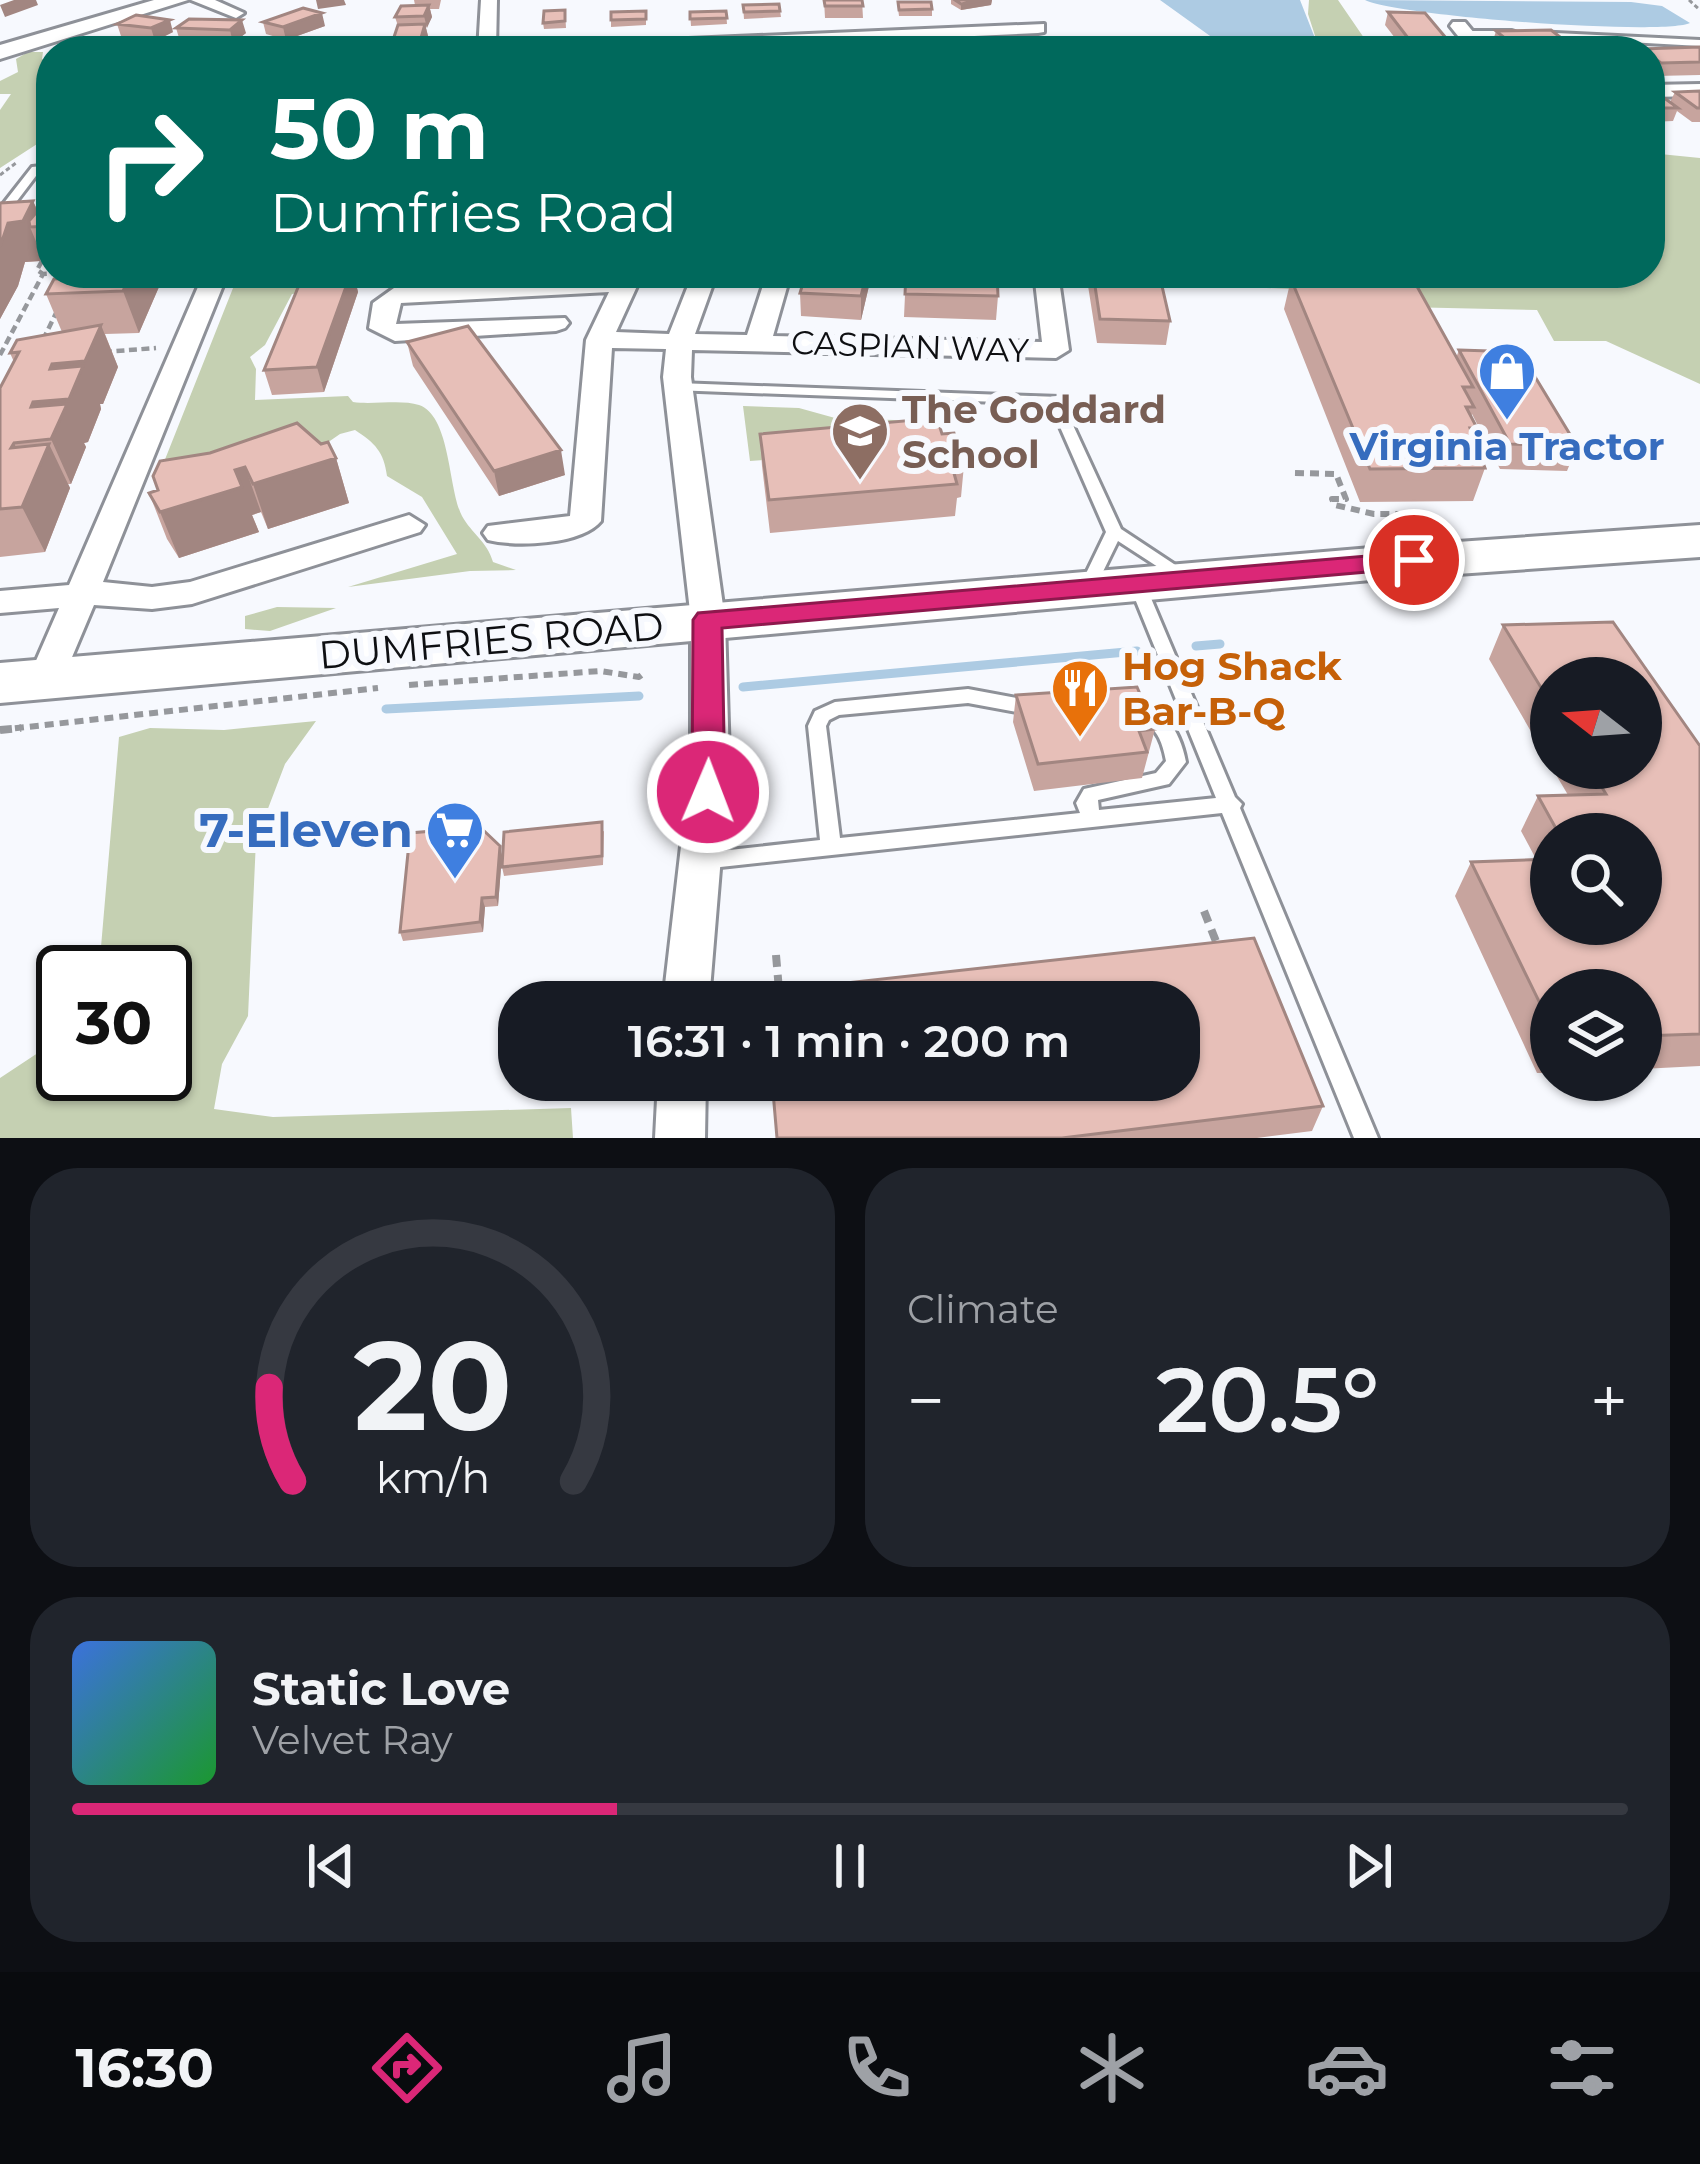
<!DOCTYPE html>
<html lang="en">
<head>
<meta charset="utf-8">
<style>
	body { margin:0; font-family:Montserrat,sans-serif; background:#20242c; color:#f1f3f6; height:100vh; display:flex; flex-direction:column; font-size:45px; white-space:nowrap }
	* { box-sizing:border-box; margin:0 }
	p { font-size:39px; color:#9ea1a6 }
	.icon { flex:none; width:66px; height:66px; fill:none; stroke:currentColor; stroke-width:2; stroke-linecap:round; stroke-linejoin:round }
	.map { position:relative; height:1138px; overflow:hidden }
	.drawer { display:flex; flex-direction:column; gap:30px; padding:30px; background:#0d0f14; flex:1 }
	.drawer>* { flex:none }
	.top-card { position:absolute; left:36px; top:36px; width:1629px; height:252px; border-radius:48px; box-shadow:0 3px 9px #0004; background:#00695c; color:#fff; overflow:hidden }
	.needle { width:78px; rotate:287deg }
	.controls { position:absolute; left:1530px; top:657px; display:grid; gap:24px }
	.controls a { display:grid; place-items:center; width:132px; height:132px; border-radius:50%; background:#171b24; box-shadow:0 3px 9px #0004; font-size:60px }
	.speed { position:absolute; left:36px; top:945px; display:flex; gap:24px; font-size:60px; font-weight:700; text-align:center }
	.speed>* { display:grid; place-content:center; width:156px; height:156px; border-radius:50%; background:#171b24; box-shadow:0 3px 9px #0004; line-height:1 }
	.speed .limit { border:6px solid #111; border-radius:18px; background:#fff; color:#111 }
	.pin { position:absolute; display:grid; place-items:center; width:102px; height:102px; color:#fff; margin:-51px; border:6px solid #fff; border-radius:50%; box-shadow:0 3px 12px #0007 }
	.me { position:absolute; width:132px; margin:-66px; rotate:1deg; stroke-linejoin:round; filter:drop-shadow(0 0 9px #0008) }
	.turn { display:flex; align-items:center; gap:42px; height:252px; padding:0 36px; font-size:54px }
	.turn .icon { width:156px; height:156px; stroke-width:2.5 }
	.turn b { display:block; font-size:84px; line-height:102px }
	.big { font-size:90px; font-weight:600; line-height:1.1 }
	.drawer .card { flex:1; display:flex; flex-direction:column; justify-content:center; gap:18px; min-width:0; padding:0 42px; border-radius:48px; background:#20242c }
	.drawer .dial { align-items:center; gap:0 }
	.dial svg { height:312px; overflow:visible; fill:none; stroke:#363941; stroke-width:7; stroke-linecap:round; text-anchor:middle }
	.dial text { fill:#f1f3f6; stroke:none }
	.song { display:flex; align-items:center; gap:36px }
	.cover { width:144px; height:144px; border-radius:18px; background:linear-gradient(135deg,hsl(220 70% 55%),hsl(130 70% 35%)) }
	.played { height:12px; border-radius:6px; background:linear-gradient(90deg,#db2777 35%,#363941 35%) }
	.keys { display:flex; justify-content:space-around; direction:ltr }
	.heat { display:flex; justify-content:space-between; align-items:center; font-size:66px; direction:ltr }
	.drawer .tiles { flex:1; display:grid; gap:30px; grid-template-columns:1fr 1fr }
	.card:last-child { grid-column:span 2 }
	.trip { position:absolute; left:498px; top:981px; width:702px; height:120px; border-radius:48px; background:#171b24; box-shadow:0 3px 9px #0004; font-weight:600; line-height:120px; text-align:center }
	.dock { display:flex; height:192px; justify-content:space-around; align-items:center; background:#090b0e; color:#9ea1a6 }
	.dock .icon { width:84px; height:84px }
	.dock .active { color:#db2777 }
	.dock b { font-size:54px; color:#f1f3f6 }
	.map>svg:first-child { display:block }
	.green { fill:#c5d0b2 }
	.water { fill:#adcbe3 }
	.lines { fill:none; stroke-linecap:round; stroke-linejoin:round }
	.stream { stroke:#adcbe3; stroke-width:9 }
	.service-casing { stroke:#8e9198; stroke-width:6 }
	.minor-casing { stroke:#8e9198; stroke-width:6 }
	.tertiary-casing { stroke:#8e9198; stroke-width:6 }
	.primary-casing { stroke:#8e9198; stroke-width:6 }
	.path-far3 { stroke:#96989c; stroke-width:3; stroke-dasharray:4.5 3; stroke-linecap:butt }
	.path-far2 { stroke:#96989c; stroke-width:4.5; stroke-dasharray:8 4.5; stroke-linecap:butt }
	.path-far1 { stroke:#96989c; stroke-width:6; stroke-dasharray:9 6; stroke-linecap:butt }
	.path { stroke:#96989c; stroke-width:8; stroke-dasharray:12 8; stroke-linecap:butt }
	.service { fill:#fff; fill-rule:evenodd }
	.minor { fill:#fff; fill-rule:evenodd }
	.tertiary { fill:#fff; fill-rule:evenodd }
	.primary { fill:#fff; fill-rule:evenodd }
	.wall { fill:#c7a49e; fill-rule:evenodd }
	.shaded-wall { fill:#a28681 }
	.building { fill:#e7bfb8; stroke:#a28681; stroke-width:3 }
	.route { fill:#db2777; stroke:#8e194d; stroke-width:3 }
	.labels { text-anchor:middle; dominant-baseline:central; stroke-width:12; stroke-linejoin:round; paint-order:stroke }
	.far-street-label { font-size:33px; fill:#0e0f12; stroke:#f7f9fe }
	.education-label { font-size:39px; font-weight:bold; fill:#785e54; stroke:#f7f9fe; text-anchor:start }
	.shop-label { font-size:39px; font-weight:bold; fill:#366cbe; stroke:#f7f9fe }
	.street-label { font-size:39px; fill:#0e0f12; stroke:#f7f9fe }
	.food-label { font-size:39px; font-weight:bold; fill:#c56008; stroke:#f7f9fe; text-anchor:start }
	.near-shop-label { font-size:48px; font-weight:bold; fill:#366cbe; stroke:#f7f9fe; text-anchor:end }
</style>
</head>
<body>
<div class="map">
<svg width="1700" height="1138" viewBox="0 0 1700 1138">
	<rect width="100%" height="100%" fill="#f7f9fe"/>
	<path class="green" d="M1309 0H1338L1373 51H1320L1308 14Z
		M28 52H43L42 59 51 62V135L0 168V110L11 94H0V81L18 72 16 59Z
		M1650 153 1700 158V384L1606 341H1554L1537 310 1403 307 1393 293 1244 287 1247 273H1309L1317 281 1392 277 1411 286 1479 280 1472 273H1650Z
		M239 273H326L357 281 360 286 355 288 292 294 265 345 250 357 256 369 255 400 348 396 353 402C373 405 401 399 419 405 451 416 448 489 462 516 472 534 487 541 493 562L516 570 470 571 348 587 457 554 422 497 387 476C384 452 375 443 355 430L340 434 311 454 162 467Z
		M743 406 799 408 835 418 924 421 931 447 750 461Z
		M277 607 336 608 270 631 245 629V616Z
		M316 721 285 764 256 840 248 1016 222 1064 214 1109 273 1117 571 1108 573 1138H0V1078L59 1039 63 1030V1074H165V972H89L101 947 119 737 150 728 224 730Z"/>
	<path class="water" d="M1160 0H1300L1320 51H1231Z
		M1365 0 1631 2 1662 6 1690 23C1662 36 1396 16 1365 0Z"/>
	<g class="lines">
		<path class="stream" d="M1196 646 1220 644
			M743 687 1137 651
			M386 709 639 696"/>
		<defs>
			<path id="service" d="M1512 31 1515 32V36L1465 37 1461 34 1465 31Z
				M1535 32 1700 40V46L1538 37 1535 36Z
				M51 165V171L39 172 4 218 0 219V208L32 167Z
				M678 383 1060 397 1121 529 1192 576 1190 580H1178L1118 541 1093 592H1081L1079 588 1106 532 1050 404 673 390V384Z
				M1137 579 1145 584 1235 797 1242 804 1240 808 1378 1138H1354L1222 813 702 869 695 867 692 861 695 855 702 853 820 840 808 726 815 711 835 702 968 689 1033 701 1040 703 1042 708 1040 713 1033 715 968 703 839 715 829 720 826 726 840 838 1080 813 1076 803 1084 789 1156 773 1166 761C1159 722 1145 725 1120 705L1122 700C1160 698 1180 729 1186 762L1169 784 1098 800 1099 810 1216 798 1129 584Z"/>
			<path id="minor" d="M191 0H215L244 13 236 18Z
				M481 0H497L496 51H478Z
				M1453 22H1465L1489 51H1470L1450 26Z
				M1044 24V32L1038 33 645 51H516L525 46Z
				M1700 84V96L1650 97V85Z
				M204 273H228L103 582 152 587 190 582 409 515 425 525 420 532 192 604 152 609 94 605 59 688 46 692 33 688 28 679 59 608 0 613V591L69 585Z
				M619 273H643L616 332 669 334 693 273H717L695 334 747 335 767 273H791L773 336 1042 342 1034 273H1058L1069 350 1056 358 692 350 691 377 725 620 729 760 709 1002H663L691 760V620L663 377 666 349 612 348 601 521C581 545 517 547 488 540L483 533 488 526 570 516 586 340 609 292 401 303 396 324 565 318 569 323 565 328 556 331 395 341 369 328 373 303 394 288 617 277Z
				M658 1080H706L705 1138H655Z"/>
			<path id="tertiary" d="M154 0H188L0 59V45Z"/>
			<path id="primary" d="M1700 525V557L1371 580 0 703V663L1371 548Z"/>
		</defs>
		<use href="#service" class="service-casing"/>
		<use href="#minor" class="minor-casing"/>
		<use href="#tertiary" class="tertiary-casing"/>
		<use href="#primary" class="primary-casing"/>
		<path class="path-far3" d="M1689 0 1700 10
			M0 175 16 163"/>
		<path class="path-far2" d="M42 261 37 270 43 274
			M43 340 58 309
			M104 352 156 348
			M0 355 43 274 57 273"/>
		<path class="path-far1" d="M1295 473 1336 474 1346 499H1332L1335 505 1374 514H1401L1408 528
			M409 685 600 671 639 677 644 673
			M0 730 378 688"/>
		<path class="path" d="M0 730 21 728
			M1204 911 1219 949
			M776 955 780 1002"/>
		<use href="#service" class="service"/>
		<use href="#minor" class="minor"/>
		<use href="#tertiary" class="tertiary"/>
		<use href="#primary" class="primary"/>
	</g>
	<path class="wall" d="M414 0H441L439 9H430L432 17 426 28 428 36 424 51H381L395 47 393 40 398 26 395 17 415 5Z
		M824 0H862L863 18H825Z
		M951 0H992L991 5 961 10 951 4Z
		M779 4 781 17 744 19 743 5Z
		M898 8 932 9V16H899Z
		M565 10 566 28 544 29 543 23Z
		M646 11V25L611 27V20Z
		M726 11 727 24 691 26 690 12Z
		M1388 12 1446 38 1444 44 1454 51H1405L1385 25Z
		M189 19 246 33 233 43 180 41 176 28Z
		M263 22 325 26 286 40 266 34Z
		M117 24 173 32 155 41 121 36Z
		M1496 31 1569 44 1566 51H1501L1492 44Z
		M961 43 1002 48V51H962Z
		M1700 47V75L1656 76 1650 72V51H1640L1641 49Z
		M1700 91V122H1692L1677 111 1673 121 1650 122V92L1670 102 1675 92Z
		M51 200V266H46L42 256 40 261 25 262 18 286 0 319V203L33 201 38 211Z
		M68 273H165L139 333 105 334 118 367 103 404H100L101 409 88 442 84 443 86 447 71 484H68L70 488 45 552 0 557V388L14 362 10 353 62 332 46 294 70 278Z
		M304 273H365L354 274 358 292 324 392 272 395 264 370Z
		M872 273 861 320 801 316 800 293Z
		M906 273 998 296 996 320 904 317Z
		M1086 273H1159L1170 321 1166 345 1097 343Z
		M1291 279 1456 358 1459 350 1577 446 1567 471 1500 469 1472 414 1471 416 1477 428 1474 438 1485 468 1473 501 1360 502 1284 309Z
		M407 342 565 475 499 496 413 366Z
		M760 434H942L964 465 961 497 957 498 955 516 770 533 762 466Z
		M210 453 336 458 349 503 268 529 261 512 252 515 259 532 179 558 167 539 149 493 158 490Z
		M1503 625 1700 746V1066L1641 1069V990H1551V1073H1537L1455 896 1471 862 1536 859 1521 831 1538 796 1568 795 1552 768H1641L1551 678V766L1489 659ZM1551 834H1641L1551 924Z
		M1055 688 1076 691 1155 729 1142 778 1034 791 1013 722 1016 695 1055 693Z
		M604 831 603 865 504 876 502 867Z
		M502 855 498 906 485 907 483 932 403 941 400 932Z
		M1323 1106 1312 1131 1257 1138H776Z"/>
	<path class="shaded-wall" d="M14 0H36L38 5 5 17 0 5Z
		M316 0H344L346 5 318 9Z
		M983 0H992L991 5 961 10V4Z
		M429 5 432 17 427 28 424 16Z
		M322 13 325 26 286 40 283 27Z
		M170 20 173 32 155 41 151 28Z
		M242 20 246 33 233 43 230 30Z
		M425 24 428 36 424 51 421 38Z
		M33 201 44 227H30L42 256 40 261 25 262 18 286 0 319V247L8 223Z
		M113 273H165L139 333 123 291Z
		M351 273H353L358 292 324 392 317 367Z
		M867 273H872L861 320V296Z
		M101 325 118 367 103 404H100L101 409 88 442 84 443 86 447 71 484 51 439 31 407 52 364Z
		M14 443 33 482 49 444 70 488 45 552 22 507 11 448Z
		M561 450 565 475 499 496 494 471Z
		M336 458 349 503 268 529 253 484Z
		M245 467 261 512 252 515 259 532 179 558 160 512 235 470Z
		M500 846 502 855 498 906 496 897Z
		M482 898 485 907 483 932 480 922Z"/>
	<path class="building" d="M824 0H862L863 6H825Z
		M955 0H983L961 4Z
		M898 2H931L932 9 899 10Z
		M779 4 780 11 744 12 743 5Z
		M429 5 424 16 395 17 401 6Z
		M303 8 322 13 283 27 263 22Z
		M565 10V21L543 23 544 11Z
		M646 11V19L611 20V12Z
		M726 11 727 18 690 19V12Z
		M1388 12 1425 13 1446 38H1408Z
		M136 15 170 20 151 28 117 24Z
		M189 19 242 20 230 30 176 28Z
		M425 24 421 38 393 40 398 25Z
		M1551 30 1569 44H1512L1496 31Z
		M865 40 868 49 825 51 823 42Z
		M997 41 1002 48 966 50 961 43Z
		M1410 44H1449L1454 51H1416Z
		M940 45 944 51H905L903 47Z
		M413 46 411 51H381L382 48Z
		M1700 47V62L1661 63 1650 55V51L1641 49Z
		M1064 48 1067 51H1030Z
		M1700 91V108H1697L1675 92Z
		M1650 92H1656L1678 108H1650Z
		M47 200H51V226L30 227 29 221Z
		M33 201 23 221 8 223 0 247V203Z
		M73 273H132L123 291 46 294 54 279 71 278Z
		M304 273H351L317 367 264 370Z
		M806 273H867L861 296 800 293Z
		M906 273H997L998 296 905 294Z
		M1093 273H1159L1170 321 1100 319Z
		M1291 279 1414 281 1473 387H1463L1474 407H1466L1477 428H1470L1485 468 1370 469Z
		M101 325 85 361 52 364 50 369 83 366 69 399 33 402 31 407 67 404 51 439 14 443 11 448 49 444 22 507 0 509V388L19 352 10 353 17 340Z
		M468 326 561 450 494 471 407 342Z
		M1459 350 1520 352 1577 446 1510 444Z
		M937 418 942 434 954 433 964 465 952 466 957 484 769 500 760 434Z
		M297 423 321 444 328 442 336 458 253 484 245 467 235 470 242 487 160 512 149 493 158 490 153 476 160 461 210 453Z
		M1613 622 1700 746V1034L1641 1036V990H1551V1026L1471 862 1551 859V924H1641V834H1559L1538 796 1606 794 1590 768H1641V678H1551V704L1503 625Z
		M1074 686 1076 691 1057 692 1055 688Z
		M1137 687 1155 729 1139 731 1147 752 1038 764 1016 695Z
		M602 822V856L502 867 504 832Z
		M480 827 500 846 496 897 482 898 480 922 400 932 410 833Z
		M1254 938 1323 1106 1062 1138H777L772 1080H1179V1002H765L764 992Z"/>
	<path class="route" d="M1414 552 1428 560 1424 567 722 628 725 792 720 801 708 805 697 801 692 792 693 620 698 613Z"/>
	<defs>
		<symbol id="shop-pin" viewBox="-11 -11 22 30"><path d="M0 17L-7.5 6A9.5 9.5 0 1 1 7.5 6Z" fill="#3f7fe0" stroke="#f7f9fe"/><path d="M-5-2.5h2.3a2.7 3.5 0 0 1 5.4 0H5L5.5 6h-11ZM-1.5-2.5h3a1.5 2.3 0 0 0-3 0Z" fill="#fff"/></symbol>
		<symbol id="school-pin" viewBox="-11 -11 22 30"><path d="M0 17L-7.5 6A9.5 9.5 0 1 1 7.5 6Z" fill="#8d6e63" stroke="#f7f9fe"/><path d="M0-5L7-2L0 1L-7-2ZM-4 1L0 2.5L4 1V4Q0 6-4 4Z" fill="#fff"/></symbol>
		<symbol id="restaurant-pin" viewBox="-11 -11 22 30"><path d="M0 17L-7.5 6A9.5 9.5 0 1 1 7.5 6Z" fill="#e8710a" stroke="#f7f9fe"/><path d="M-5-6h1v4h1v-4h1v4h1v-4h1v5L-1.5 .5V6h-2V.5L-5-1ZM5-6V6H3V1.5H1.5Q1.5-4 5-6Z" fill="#fff"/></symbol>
		<symbol id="supermarket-pin" viewBox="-11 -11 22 30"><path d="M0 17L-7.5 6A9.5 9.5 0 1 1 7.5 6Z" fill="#3f7fe0" stroke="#f7f9fe"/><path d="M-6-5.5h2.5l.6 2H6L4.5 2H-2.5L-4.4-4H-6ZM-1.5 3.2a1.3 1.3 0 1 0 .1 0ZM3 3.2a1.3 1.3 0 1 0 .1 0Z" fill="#fff"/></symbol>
	</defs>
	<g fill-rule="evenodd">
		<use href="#shop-pin" x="1474" y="338" width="66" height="90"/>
		<use href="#school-pin" x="827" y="398" width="66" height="90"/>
		<use href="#restaurant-pin" x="1047" y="655" width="66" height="90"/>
		<use href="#supermarket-pin" x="422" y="797" width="66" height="90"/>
	</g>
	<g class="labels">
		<g class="far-street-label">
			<text transform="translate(910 346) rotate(2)">CASPIAN WAY</text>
		</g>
		<g class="education-label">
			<text x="902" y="409">The Goddard<tspan x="902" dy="45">School</tspan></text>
		</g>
		<g class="shop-label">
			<text x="1507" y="446">Virginia Tractor</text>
		</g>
		<g class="street-label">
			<text transform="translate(491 640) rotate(-5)">DUMFRIES ROAD</text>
		</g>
		<g class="food-label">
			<text x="1122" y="666">Hog Shack<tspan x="1122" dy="45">Bar-B-Q</tspan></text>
		</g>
		<g class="near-shop-label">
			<text x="413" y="830">7-Eleven</text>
		</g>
	</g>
</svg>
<div class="controls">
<a><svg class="needle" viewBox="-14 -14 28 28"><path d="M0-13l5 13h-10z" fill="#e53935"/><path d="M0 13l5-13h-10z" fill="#9ea1a6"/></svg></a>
<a><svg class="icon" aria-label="search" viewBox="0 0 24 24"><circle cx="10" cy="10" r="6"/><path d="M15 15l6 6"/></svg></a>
<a><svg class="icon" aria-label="layers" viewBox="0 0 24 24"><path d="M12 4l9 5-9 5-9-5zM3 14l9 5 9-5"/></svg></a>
</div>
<div class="speed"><div class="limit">30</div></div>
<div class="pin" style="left:1414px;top:560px;background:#d93025"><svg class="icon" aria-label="arrive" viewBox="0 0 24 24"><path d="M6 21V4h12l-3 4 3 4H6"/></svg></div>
<svg class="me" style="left:708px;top:792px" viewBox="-20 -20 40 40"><circle r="17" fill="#db2777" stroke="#fff" stroke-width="3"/><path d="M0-11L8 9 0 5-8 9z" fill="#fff"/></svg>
<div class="trip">16:31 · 1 min · 200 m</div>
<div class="top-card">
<div class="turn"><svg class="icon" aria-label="right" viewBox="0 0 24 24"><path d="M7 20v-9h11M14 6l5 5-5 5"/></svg><div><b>50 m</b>Dumfries Road</div></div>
</div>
</div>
<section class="drawer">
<div class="tiles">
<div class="card dial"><svg viewBox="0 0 100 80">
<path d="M14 69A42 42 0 1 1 86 69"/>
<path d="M14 69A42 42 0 0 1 8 45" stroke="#db2777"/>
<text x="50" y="56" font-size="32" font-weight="700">20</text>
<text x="50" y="72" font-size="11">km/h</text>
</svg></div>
<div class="card"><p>Climate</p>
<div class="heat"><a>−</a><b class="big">20.5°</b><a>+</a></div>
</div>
<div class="card">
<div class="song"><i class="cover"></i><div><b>Static Love</b><p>Velvet Ray</p></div></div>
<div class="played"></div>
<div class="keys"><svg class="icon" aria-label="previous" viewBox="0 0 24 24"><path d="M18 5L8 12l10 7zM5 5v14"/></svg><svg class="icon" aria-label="pause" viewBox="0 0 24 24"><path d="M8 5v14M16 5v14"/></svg><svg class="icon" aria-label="next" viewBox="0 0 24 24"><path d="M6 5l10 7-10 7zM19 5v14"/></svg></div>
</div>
</div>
</section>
<nav class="dock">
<b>16:30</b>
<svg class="icon active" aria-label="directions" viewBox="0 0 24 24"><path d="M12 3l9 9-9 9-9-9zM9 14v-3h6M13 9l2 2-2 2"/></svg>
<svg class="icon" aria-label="music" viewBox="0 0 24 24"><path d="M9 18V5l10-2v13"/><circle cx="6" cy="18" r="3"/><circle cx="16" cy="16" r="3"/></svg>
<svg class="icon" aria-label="phone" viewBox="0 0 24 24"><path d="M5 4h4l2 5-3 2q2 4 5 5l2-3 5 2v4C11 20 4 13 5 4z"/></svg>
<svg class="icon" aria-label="climate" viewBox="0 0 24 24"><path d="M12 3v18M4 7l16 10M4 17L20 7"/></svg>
<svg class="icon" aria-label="car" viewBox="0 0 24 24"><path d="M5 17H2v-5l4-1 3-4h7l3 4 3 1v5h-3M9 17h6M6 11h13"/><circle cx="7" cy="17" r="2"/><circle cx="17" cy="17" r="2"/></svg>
<svg class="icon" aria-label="filters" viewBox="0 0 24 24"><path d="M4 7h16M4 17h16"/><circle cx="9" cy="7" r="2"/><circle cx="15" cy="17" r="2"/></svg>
</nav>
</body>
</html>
